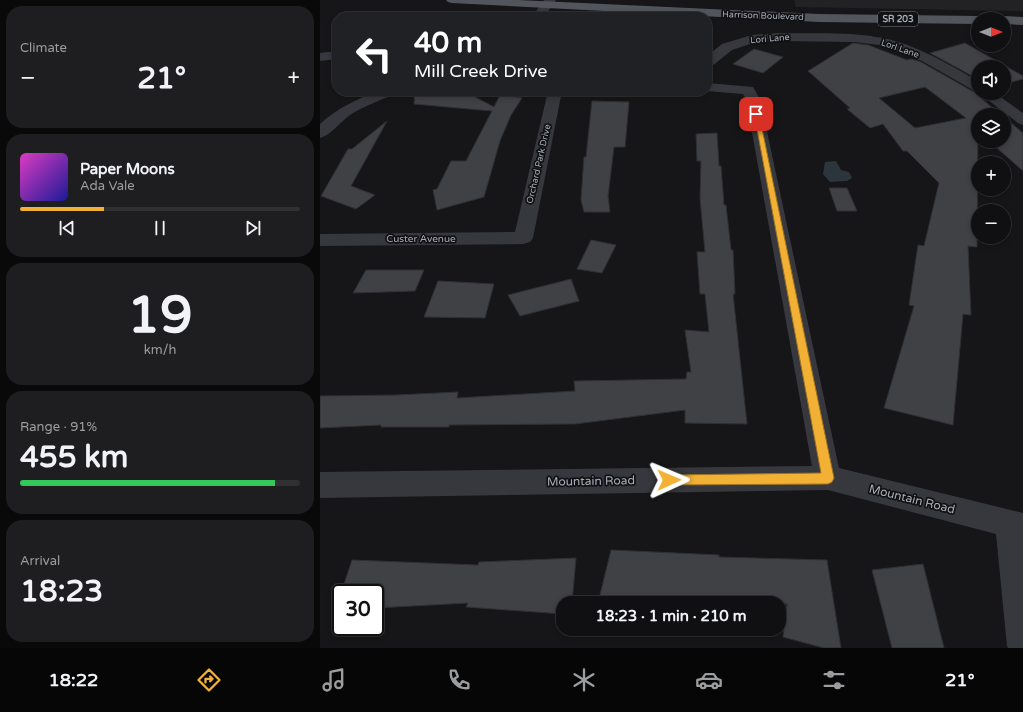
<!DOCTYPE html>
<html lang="en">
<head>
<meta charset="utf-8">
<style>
	body { margin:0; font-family:"Varela Round",sans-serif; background:#1e1e20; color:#f1f3f6; height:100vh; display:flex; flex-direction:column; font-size:15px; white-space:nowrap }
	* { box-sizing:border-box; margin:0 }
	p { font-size:13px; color:#9c9d9f }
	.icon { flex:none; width:22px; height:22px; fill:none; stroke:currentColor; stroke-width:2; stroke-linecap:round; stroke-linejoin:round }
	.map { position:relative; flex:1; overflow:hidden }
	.sheet { display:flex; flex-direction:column; gap:6px; padding:6px; background:#09090a; width:320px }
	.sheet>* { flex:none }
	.guide { position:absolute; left:12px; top:12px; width:380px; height:84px; border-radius:16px; box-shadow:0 2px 6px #0003,0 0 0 1px #303032; background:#202124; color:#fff; overflow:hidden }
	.needle { width:26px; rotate:90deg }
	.tools { position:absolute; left:651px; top:12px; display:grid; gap:8px }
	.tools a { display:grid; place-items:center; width:40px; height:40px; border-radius:50%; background:#101012; box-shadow:0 2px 6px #0003,0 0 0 1px #303032; font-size:20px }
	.speed { position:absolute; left:12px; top:584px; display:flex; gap:8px; font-size:20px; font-weight:700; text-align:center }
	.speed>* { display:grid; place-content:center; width:52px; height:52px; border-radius:50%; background:#101012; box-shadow:0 2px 6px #0003,0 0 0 1px #303032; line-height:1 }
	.speed .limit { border:2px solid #111; border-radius:6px; background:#fff; color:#111 }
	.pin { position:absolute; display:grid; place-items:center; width:34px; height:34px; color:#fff; margin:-17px; border-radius:8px; box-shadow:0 2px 6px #0006 }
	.me { position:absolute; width:44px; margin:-22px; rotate:89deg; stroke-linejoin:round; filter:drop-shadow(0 0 3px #0008) }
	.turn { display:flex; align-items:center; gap:14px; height:84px; padding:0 16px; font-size:18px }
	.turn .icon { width:52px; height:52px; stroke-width:2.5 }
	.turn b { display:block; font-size:28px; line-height:34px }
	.big { font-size:30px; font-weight:700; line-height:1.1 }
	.sheet .widget { flex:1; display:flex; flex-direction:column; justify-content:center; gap:6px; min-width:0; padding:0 14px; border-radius:16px; background:#1e1e20 }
	.sheet .dial { align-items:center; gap:0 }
	.dial b { font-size:52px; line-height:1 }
	.song { display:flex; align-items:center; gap:12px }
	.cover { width:48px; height:48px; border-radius:6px; background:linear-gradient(135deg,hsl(310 70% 55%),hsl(240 70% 35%)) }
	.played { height:4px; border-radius:2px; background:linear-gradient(90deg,#f2b134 30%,#303032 30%) }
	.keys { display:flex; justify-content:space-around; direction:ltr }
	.heat { display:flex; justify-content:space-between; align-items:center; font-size:22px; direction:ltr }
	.charge { height:6px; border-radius:3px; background:linear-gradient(90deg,#34c759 91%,#303032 0) }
	.trip { position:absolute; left:236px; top:596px; width:230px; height:40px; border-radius:16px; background:#101012; box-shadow:0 2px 6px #0003,0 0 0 1px #303032; font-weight:700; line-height:40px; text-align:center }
	.menu { display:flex; height:64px; justify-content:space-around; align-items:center; background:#060607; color:#9c9d9f }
	.menu .icon { width:28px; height:28px }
	.menu .selected { color:#f2b134 }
	.menu b { font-size:18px; color:#f1f3f6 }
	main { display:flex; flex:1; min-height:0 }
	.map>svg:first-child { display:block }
	.built { fill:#222225 }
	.water { fill:#2c353c }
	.building { fill:#404145; stroke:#303034; fill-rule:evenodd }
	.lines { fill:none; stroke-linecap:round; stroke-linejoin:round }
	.minor { fill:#37383d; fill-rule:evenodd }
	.major { fill:#53555c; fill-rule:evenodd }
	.route { fill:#f2b134; stroke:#9d7322 }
	.labels { text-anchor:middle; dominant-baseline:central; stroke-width:3.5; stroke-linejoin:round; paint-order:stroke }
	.far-street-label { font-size:9px; fill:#a8adb8; stroke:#111113 }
	.shield { fill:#111113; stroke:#7b7e86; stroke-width:1 }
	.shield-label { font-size:9px; font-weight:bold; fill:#a8adb8 }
	.street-label { font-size:10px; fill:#a8adb8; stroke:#111113 }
	.near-street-label { font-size:12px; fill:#a8adb8; stroke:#111113 }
</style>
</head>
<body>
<main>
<section class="sheet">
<div class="widget"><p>Climate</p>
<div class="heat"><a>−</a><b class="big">21°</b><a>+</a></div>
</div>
<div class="widget">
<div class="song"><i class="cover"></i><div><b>Paper Moons</b><p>Ada Vale</p></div></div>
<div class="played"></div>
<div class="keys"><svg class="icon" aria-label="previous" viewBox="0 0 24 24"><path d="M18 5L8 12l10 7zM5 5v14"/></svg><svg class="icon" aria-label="pause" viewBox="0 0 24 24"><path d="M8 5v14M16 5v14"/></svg><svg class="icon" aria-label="next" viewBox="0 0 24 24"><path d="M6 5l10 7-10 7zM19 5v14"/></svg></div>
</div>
<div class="widget dial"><b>19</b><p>km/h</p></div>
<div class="widget"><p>Range · 91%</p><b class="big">455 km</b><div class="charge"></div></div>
<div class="widget"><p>Arrival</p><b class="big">18:23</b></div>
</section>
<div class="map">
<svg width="703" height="648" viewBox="0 0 703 648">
	<rect width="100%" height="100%" fill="#161618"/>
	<path class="built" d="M474 0H703V11L476 7Z"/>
	<path class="water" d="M516 161 521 170 529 172 532 178 527 181 510 182 503 174 505 162Z"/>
	<path class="building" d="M533 43 548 45 587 60 591 59 601 62 652 91 657 92 655 93 681 115H658L657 247 648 246 651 315 643 314 633 425 564 408 594 306 589 305 598 245 604 246 619 183 587 151H583L563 124 550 128 527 109 530 108 488 71ZM605 87 646 118 595 128 559 98Z
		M645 43 703 76V79L684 84V67H658V79L610 53Z
		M434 49 463 57 443 73 413 64Z
		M95 91H144L174 107 180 95 202 98 191 115 180 141 164 197 117 210 113 190 117 189 131 161H146L172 111 94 104Z
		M272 101 309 102 305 147H294L288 196 290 212H264L261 200 264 157H266Z
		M684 117 703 133V171L669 141H684Z
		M67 121 31 186 55 195 36 209 1 196 28 149H32Z
		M397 133 399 166H401L404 205H406L411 250H413L415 294H413L427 424 365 423V410L255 424 129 425V427H61V425L0 428V396L76 395 138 392 137 398 255 391 254 381 366 379 367 372H371L365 330 389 332 385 294H380L377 252H385L380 198 381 161H377L376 134Z
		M509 188H527L537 211H517Z
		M271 240 296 245 282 273 257 269Z
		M46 270H104L95 291 33 293Z
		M251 279 259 301 200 316 188 295Z
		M118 281 174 284 165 318 104 317Z
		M291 550 399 555V557L507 560 521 648H504L463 637 467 604H459V603H278Z
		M256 558 252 603H243V614L146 607 148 603 55 608V593H21L32 560 158 565 159 562Z
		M603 564 624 648H572L552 570Z"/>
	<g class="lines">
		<path class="minor" d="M224 0H236L224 17H212Z
			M458 33C493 34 529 31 563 38 597 45 628 64 658 81V91L653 90 602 61 560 45 534 42 458 41 433 43 412 50 392 66 387 67V56L402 44 432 35Z
			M17 51V59L0 61V53Z
			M387 83 433 87 440 99 519 468 703 513V648H688L687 646 676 534 508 490 0 498V472L492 466 426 99 423 94 386 91Z
			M58 91H78L76 94C60 100 44 106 30 115 20 122 11 135 0 138V124C16 109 37 99 58 91Z
			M228 91H242L213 238 210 242 203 244 0 246V234L195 232Z
			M659 93H675L703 113V125L698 123Z"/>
		<path class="major" d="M126 0H198L499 14 658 16 663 19H658V24L499 22 132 3 128 2Z
			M684 16 703 17V25L684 24V19H679Z"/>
	</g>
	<path class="route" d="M434 113 439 114 514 478 512 482 508 484 349 485 345 484 344 480 345 477 349 475 501 473Z"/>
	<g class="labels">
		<g class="far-street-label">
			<text transform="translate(443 16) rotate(2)">Harrison Boulevard</text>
			<text transform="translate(450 39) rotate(-5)">Lori Lane</text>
			<text transform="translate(580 49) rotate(19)">Lorl Lane</text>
			<text transform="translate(219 164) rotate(-77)">Orchard Park Drive</text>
		</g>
		<rect class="shield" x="558" y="12" width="40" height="14" rx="3"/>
		<g class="shield-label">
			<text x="578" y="19">SR 203</text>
		</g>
		<g class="street-label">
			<text x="101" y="239">Custer Avenue</text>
		</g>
		<g class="near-street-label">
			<text transform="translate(271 481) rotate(-1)">Mountain Road</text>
			<text transform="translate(592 499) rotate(14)">Mountain Road</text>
		</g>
	</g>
</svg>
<div class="tools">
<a><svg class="needle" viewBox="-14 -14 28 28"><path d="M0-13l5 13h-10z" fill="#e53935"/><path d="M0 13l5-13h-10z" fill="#9c9d9f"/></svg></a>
<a><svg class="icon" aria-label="sound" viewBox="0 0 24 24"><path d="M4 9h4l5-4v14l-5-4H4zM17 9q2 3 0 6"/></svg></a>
<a><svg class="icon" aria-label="layers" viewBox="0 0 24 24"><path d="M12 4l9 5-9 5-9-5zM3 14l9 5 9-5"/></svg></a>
<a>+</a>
<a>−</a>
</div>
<div class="speed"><div class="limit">30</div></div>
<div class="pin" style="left:436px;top:114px;background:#d93025"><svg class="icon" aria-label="arrive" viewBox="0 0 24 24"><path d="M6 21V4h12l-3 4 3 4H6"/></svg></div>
<svg class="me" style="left:349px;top:480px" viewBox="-20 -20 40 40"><path d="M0-17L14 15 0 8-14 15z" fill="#f2b134" stroke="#fff" stroke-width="4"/></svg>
<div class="trip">18:23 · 1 min · 210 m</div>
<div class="guide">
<div class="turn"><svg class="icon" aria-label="left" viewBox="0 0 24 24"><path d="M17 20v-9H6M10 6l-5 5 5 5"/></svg><div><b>40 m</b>Mill Creek Drive</div></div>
</div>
</div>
</main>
<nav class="menu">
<b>18:22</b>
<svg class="icon selected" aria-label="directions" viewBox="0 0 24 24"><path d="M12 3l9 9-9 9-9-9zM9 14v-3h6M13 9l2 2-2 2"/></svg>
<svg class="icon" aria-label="music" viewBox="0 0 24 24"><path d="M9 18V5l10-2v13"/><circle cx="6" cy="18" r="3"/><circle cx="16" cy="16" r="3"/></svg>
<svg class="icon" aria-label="phone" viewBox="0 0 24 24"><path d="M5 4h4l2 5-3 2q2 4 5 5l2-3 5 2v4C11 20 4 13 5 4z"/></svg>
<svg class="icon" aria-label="climate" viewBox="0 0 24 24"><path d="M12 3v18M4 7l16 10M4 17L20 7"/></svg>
<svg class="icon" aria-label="car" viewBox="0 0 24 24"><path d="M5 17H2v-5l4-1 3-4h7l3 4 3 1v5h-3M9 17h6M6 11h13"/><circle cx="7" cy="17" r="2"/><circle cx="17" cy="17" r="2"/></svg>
<svg class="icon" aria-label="filters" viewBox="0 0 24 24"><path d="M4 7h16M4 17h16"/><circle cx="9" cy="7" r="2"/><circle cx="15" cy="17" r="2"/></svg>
<b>21°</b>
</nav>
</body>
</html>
